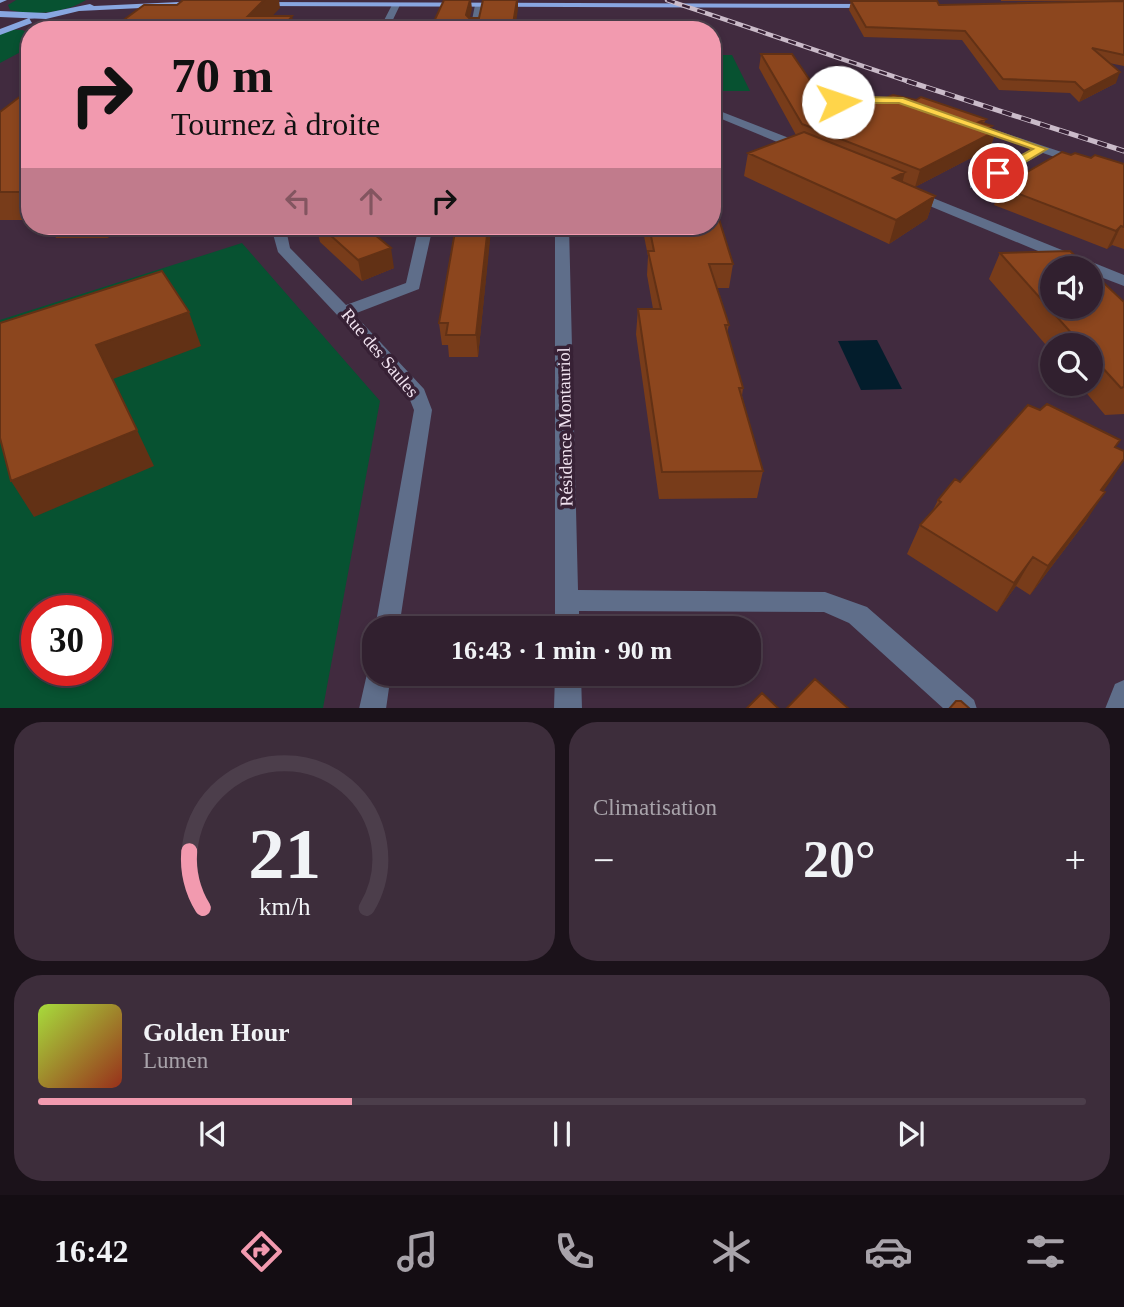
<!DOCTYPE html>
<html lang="fr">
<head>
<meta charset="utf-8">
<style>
	body { margin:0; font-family:Georgia,serif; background:#3d2d3b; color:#f1f3f6; height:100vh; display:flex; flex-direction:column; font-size:26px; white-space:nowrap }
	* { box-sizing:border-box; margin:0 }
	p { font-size:23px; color:#a8a3aa }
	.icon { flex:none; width:38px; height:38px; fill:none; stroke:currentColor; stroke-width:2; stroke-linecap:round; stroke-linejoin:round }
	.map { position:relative; height:708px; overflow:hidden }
	.panel { display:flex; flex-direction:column; gap:14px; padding:14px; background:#1b121a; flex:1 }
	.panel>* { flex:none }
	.hud { position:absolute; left:21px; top:21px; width:700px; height:214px; border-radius:28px; box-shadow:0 4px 10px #0003,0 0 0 2px #4c3e4b; background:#f29aaf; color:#111; overflow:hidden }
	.controls { position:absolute; left:1040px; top:256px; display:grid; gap:14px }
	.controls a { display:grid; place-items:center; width:63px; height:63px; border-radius:50%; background:#31202f; box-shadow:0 4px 10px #0003,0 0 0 2px #4c3e4b; font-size:35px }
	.speed { position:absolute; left:21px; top:595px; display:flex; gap:14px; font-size:35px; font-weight:700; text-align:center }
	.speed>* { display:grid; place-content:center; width:91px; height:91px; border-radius:50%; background:#31202f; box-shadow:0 4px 10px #0003,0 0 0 2px #4c3e4b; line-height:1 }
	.speed .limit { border:10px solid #d22; background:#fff; color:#111 }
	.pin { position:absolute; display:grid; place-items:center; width:60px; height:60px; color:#fff; margin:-30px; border:4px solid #fff; border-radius:50%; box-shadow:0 2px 7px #0007 }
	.me { position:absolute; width:77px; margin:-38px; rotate:86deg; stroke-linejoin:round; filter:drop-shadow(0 0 5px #0008) }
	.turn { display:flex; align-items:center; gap:24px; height:147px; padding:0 35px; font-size:32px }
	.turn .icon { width:91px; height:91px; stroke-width:2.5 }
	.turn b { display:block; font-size:49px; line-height:60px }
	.lanes { display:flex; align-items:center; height:66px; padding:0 35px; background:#0003; justify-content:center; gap:35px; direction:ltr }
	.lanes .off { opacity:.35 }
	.big { font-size:52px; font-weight:800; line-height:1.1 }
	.panel .widget { flex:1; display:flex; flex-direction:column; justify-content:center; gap:10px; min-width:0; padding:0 24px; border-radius:28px; background:#3d2d3b }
	.panel .dial { align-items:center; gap:0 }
	.dial svg { height:182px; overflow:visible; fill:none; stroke:#4c3e4b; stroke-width:7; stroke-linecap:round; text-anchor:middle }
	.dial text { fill:#f1f3f6; stroke:none }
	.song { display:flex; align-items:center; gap:21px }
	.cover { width:84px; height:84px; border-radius:10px; background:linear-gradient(135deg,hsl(80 70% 55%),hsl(10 70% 35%)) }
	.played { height:7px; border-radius:4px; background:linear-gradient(90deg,#f29aaf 30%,#4c3e4b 30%) }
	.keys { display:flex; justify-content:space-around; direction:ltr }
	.heat { display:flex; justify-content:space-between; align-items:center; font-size:38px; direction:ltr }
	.panel .tiles { flex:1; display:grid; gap:14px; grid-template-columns:1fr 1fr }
	.widget:last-child { grid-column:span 2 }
	.trip { position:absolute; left:362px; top:616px; width:399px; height:70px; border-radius:28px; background:#31202f; box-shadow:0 4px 10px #0003,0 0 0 2px #4c3e4b; font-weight:800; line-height:70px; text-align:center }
	.tab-bar { display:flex; height:112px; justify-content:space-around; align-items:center; background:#140d13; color:#a8a3aa }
	.tab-bar .icon { width:49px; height:49px }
	.tab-bar .selected { color:#f29aaf }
	.tab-bar b { font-size:32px; color:#f1f3f6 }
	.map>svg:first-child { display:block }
	.green { fill:#075231; fill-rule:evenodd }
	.water { fill:#031d2c }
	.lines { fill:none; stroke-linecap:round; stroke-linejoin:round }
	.minor { fill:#5f6e8a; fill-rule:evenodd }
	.major { fill:#88a6e0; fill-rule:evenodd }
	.rail-far1-casing { stroke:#cabbc9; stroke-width:4.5 }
	.rail-casing { stroke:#cabbc9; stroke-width:5 }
	.rail-far1 { stroke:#372135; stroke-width:2.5; stroke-dasharray:8; stroke-linecap:butt }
	.rail { stroke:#372135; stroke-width:3.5; stroke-dasharray:10; stroke-linecap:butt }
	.wall { fill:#783c1a }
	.shaded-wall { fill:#623115 }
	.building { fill:#8c461e; stroke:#623115; stroke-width:2 }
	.route { fill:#ffd54a; stroke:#a68a30; stroke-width:2 }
	.labels { text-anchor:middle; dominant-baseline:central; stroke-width:7; stroke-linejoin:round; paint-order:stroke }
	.street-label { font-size:18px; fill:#f1e3f0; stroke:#372135 }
</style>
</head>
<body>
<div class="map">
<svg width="1124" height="709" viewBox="0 0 1124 709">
	<rect width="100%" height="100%" fill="#412b3f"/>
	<path class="green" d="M16 0H86C66 13 32 16 10 10L8 5Z
		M0 29 22 30 30 33V47L0 63Z
		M712 55H732L750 91H712Z
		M242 243 380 401 323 708H0V320ZM37 611H96V670H37Z"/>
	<path class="water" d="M877 340 902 389 861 390 838 341Z"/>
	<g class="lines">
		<path class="minor" d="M393 3 400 5 388 30H379Z
			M479 3 483 5 478 30H470L475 5Z
			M822 71 826 72 842 99 851 102 866 97 906 99 911 102 906 105 867 103 817 125H809V121L842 106 834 103 817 74Z
			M712 108 807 145 809 148 799 151 712 115Z
			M975 123 1124 173V181L1043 153 980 188H970V182L1032 149 971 128V124Z
			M913 190 1124 275V286L1090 273V268H1079L908 197V191Z
			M276 226H290L287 234 290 248 346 305 406 283 419 226H433L419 289 354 314 424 389 432 410 399 628H375L414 410 408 395 370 350 278 252 273 234Z
			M555 226H569L578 590 825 592 867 607 974 700 977 709H944L849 623 824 612 579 611V628H555Z
			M374 663V674H391L386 709H359L369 665Z
			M555 674H581L582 709H554Z
			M1124 680V709H1105L1115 684Z"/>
		<path class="major" d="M0 0H7L0 3Z
			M200 1 203 5 79 11 46 19 0 17V11L46 13 90 4 94 6Z
			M256 2 872 4 876 6 872 8 253 6Z
			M29 18 32 23 0 35V29Z"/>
		<defs>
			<path id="rail-far1" d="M667 0 913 83"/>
			<path id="rail" d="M907 81 1124 151"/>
		</defs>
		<use href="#rail-far1" class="rail-far1-casing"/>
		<use href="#rail" class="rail-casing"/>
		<use href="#rail-far1" class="rail-far1"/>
		<use href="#rail" class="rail"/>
	</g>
	<path class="wall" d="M841 0H930L929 1Z
		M1001 0H1124V66L1109 63 1116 83 1079 102 1070 93 999 90 962 40 864 37 849 10 851 1 939 5 1101 1H1001Z
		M761 54 819 111 835 119H986L984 123 991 130 996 131 990 148 915 187 935 196 927 219 889 244 744 176 748 153 796 135 759 68Z
		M30 89V220H0V112Z
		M1071 155 1124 164V249L1112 245 1107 249 994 205 1001 187Z
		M43 226H118L108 238H56L52 230H45Z
		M316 226H418L415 232 373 233 394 268 362 281 320 242Z
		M434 226H491L478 357H449L448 345H442L439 323 455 231 434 232Z
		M642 226H712L733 264 729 288H717L729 325 727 333 743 388 742 396 763 471 757 498 659 499 636 334 638 309H653L647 275 648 256Z
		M1000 253 1124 302V414L1105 415 1078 383H1090V345H1052V352L989 279Z
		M1116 447 1124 460 1103 491 1086 521 1030 595 1016 586 997 612 907 554 920 525 933 510 938 500 960 482Z"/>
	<path class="shaded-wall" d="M264 0H279L280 8 259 30 248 16Z
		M470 0H471L472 9 467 29 466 15Z
		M517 0H518V9L515 30H512Z
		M292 16 295 30H281Z
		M1120 72 1116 83 1079 102 1084 91Z
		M822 98 818 114 804 121 802 127 807 105Z
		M992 126 989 135 996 131 990 148 915 187 920 170Z
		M905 172 899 196 893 178Z
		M935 196 927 219 889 244 896 220Z
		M103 226H118L108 238Z
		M488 226H491V231L478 357 476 335Z
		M1121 226 1112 245 1107 249 1116 231Z
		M391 248 394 268 362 281 358 260Z
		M189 312 201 346 113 379 96 345Z
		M137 430 154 466 34 517 11 481Z
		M1124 460 1110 482 1083 520 1101 490Z
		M1105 492 1086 521 1030 595 1048 566Z
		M1033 557 1016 586 997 612 1014 583Z"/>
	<path class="building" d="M183 0H264L248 16H292L281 30H110L144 5H177Z
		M444 0H470L466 15 469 18H479L483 0H517L512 30H430Z
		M851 1H937L939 5 1124 1V55L1092 48 1120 72 1084 91 1075 82 1003 79 965 31 866 27Z
		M761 54H792L822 98 807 105 806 111 808 114 828 109 835 119 893 95 916 100 921 97 986 119 979 122 992 126 988 128 996 131 920 170 802 124Z
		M30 89V192H0V112Z
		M804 132 905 172 893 178 935 196 896 220 748 153Z
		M1062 152 1071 155 1075 153 1091 158 1095 155 1124 164V227L1121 226 1116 231 1001 187Z
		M712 197 733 264H709L729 325H725L743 388H739L763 471 662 472 638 309H661L648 251H654L649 226H712Z
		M320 226H364L391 248 358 260Z
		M456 226H488L476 335H446L448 323H439Z
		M1070 251 1088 268H1052V306H1090V270L1124 302V387L1121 388 1090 354V345H1082L1000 253Z
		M162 271 189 312 96 345 137 430 11 481 0 438V323Z
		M1047 404 1120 440 1115 447 1124 451V459L1101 490 1105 492 1048 566 1033 557 1014 583 920 525 941 502 938 500 955 479 960 482 1028 405 1040 410Z
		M815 679 849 709H786Z
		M762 693 779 709H746Z
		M956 701H961L970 709H949Z"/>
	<path class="route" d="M866 97 903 98 1047 149 1002 176H993V171L1033 149 899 103H868L851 109 834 102 838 99 851 103Z"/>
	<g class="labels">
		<g class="street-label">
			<text transform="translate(380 353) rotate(50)">Rue des Saules</text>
			<text transform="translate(565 427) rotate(-91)">Résidence Montauriol</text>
		</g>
	</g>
</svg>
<div class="controls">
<a><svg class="icon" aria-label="sound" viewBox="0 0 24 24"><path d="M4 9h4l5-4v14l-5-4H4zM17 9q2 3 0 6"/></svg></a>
<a><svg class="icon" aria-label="search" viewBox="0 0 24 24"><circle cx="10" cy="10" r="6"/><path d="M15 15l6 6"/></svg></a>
</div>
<div class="speed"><div class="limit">30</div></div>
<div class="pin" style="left:998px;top:173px;background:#d93025"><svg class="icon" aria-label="arrive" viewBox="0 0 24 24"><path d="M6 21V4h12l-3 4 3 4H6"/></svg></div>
<svg class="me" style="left:838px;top:102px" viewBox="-20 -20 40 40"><circle r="19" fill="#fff"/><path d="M0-13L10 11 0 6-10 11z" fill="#ffd54a"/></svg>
<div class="trip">16:43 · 1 min · 90 m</div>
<div class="hud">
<div class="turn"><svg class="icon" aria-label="right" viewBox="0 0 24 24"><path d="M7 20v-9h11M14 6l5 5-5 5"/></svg><div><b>70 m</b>Tournez à droite</div></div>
<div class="lanes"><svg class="icon off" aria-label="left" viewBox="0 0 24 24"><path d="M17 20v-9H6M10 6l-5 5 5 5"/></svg><svg class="icon off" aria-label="ahead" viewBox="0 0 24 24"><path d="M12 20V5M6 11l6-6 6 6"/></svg><svg class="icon" aria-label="right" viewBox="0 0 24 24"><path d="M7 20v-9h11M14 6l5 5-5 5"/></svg></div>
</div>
</div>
<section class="panel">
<div class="tiles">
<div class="widget dial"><svg viewBox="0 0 100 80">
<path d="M14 69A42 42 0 1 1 86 69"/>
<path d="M14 69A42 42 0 0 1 8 44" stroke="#f29aaf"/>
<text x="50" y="56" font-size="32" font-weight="700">21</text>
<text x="50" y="72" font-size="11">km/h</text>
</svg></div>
<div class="widget"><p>Climatisation</p>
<div class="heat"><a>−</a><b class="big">20°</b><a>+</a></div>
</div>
<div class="widget">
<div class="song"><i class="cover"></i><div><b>Golden Hour</b><p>Lumen</p></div></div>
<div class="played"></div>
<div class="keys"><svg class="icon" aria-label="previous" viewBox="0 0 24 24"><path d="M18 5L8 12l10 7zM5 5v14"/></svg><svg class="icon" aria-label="pause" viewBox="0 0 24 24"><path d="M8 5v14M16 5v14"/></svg><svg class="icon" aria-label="next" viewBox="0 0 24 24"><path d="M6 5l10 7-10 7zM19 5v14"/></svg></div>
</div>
</div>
</section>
<nav class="tab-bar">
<b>16:42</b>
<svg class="icon selected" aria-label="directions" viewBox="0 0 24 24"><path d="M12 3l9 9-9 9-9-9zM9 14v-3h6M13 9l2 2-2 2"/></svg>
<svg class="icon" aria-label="music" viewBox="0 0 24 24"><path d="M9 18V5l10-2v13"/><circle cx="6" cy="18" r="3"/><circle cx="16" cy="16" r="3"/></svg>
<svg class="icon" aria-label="phone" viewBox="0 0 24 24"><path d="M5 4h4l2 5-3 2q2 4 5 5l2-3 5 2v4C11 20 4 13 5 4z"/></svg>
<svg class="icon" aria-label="climate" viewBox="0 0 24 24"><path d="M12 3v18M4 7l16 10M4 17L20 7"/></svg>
<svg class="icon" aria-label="car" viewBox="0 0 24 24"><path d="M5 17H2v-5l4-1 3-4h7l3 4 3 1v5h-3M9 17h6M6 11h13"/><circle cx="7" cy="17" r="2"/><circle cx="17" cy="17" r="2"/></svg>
<svg class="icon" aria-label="filters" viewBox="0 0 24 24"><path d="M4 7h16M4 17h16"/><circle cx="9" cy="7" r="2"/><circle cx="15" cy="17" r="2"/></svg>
</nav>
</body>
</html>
